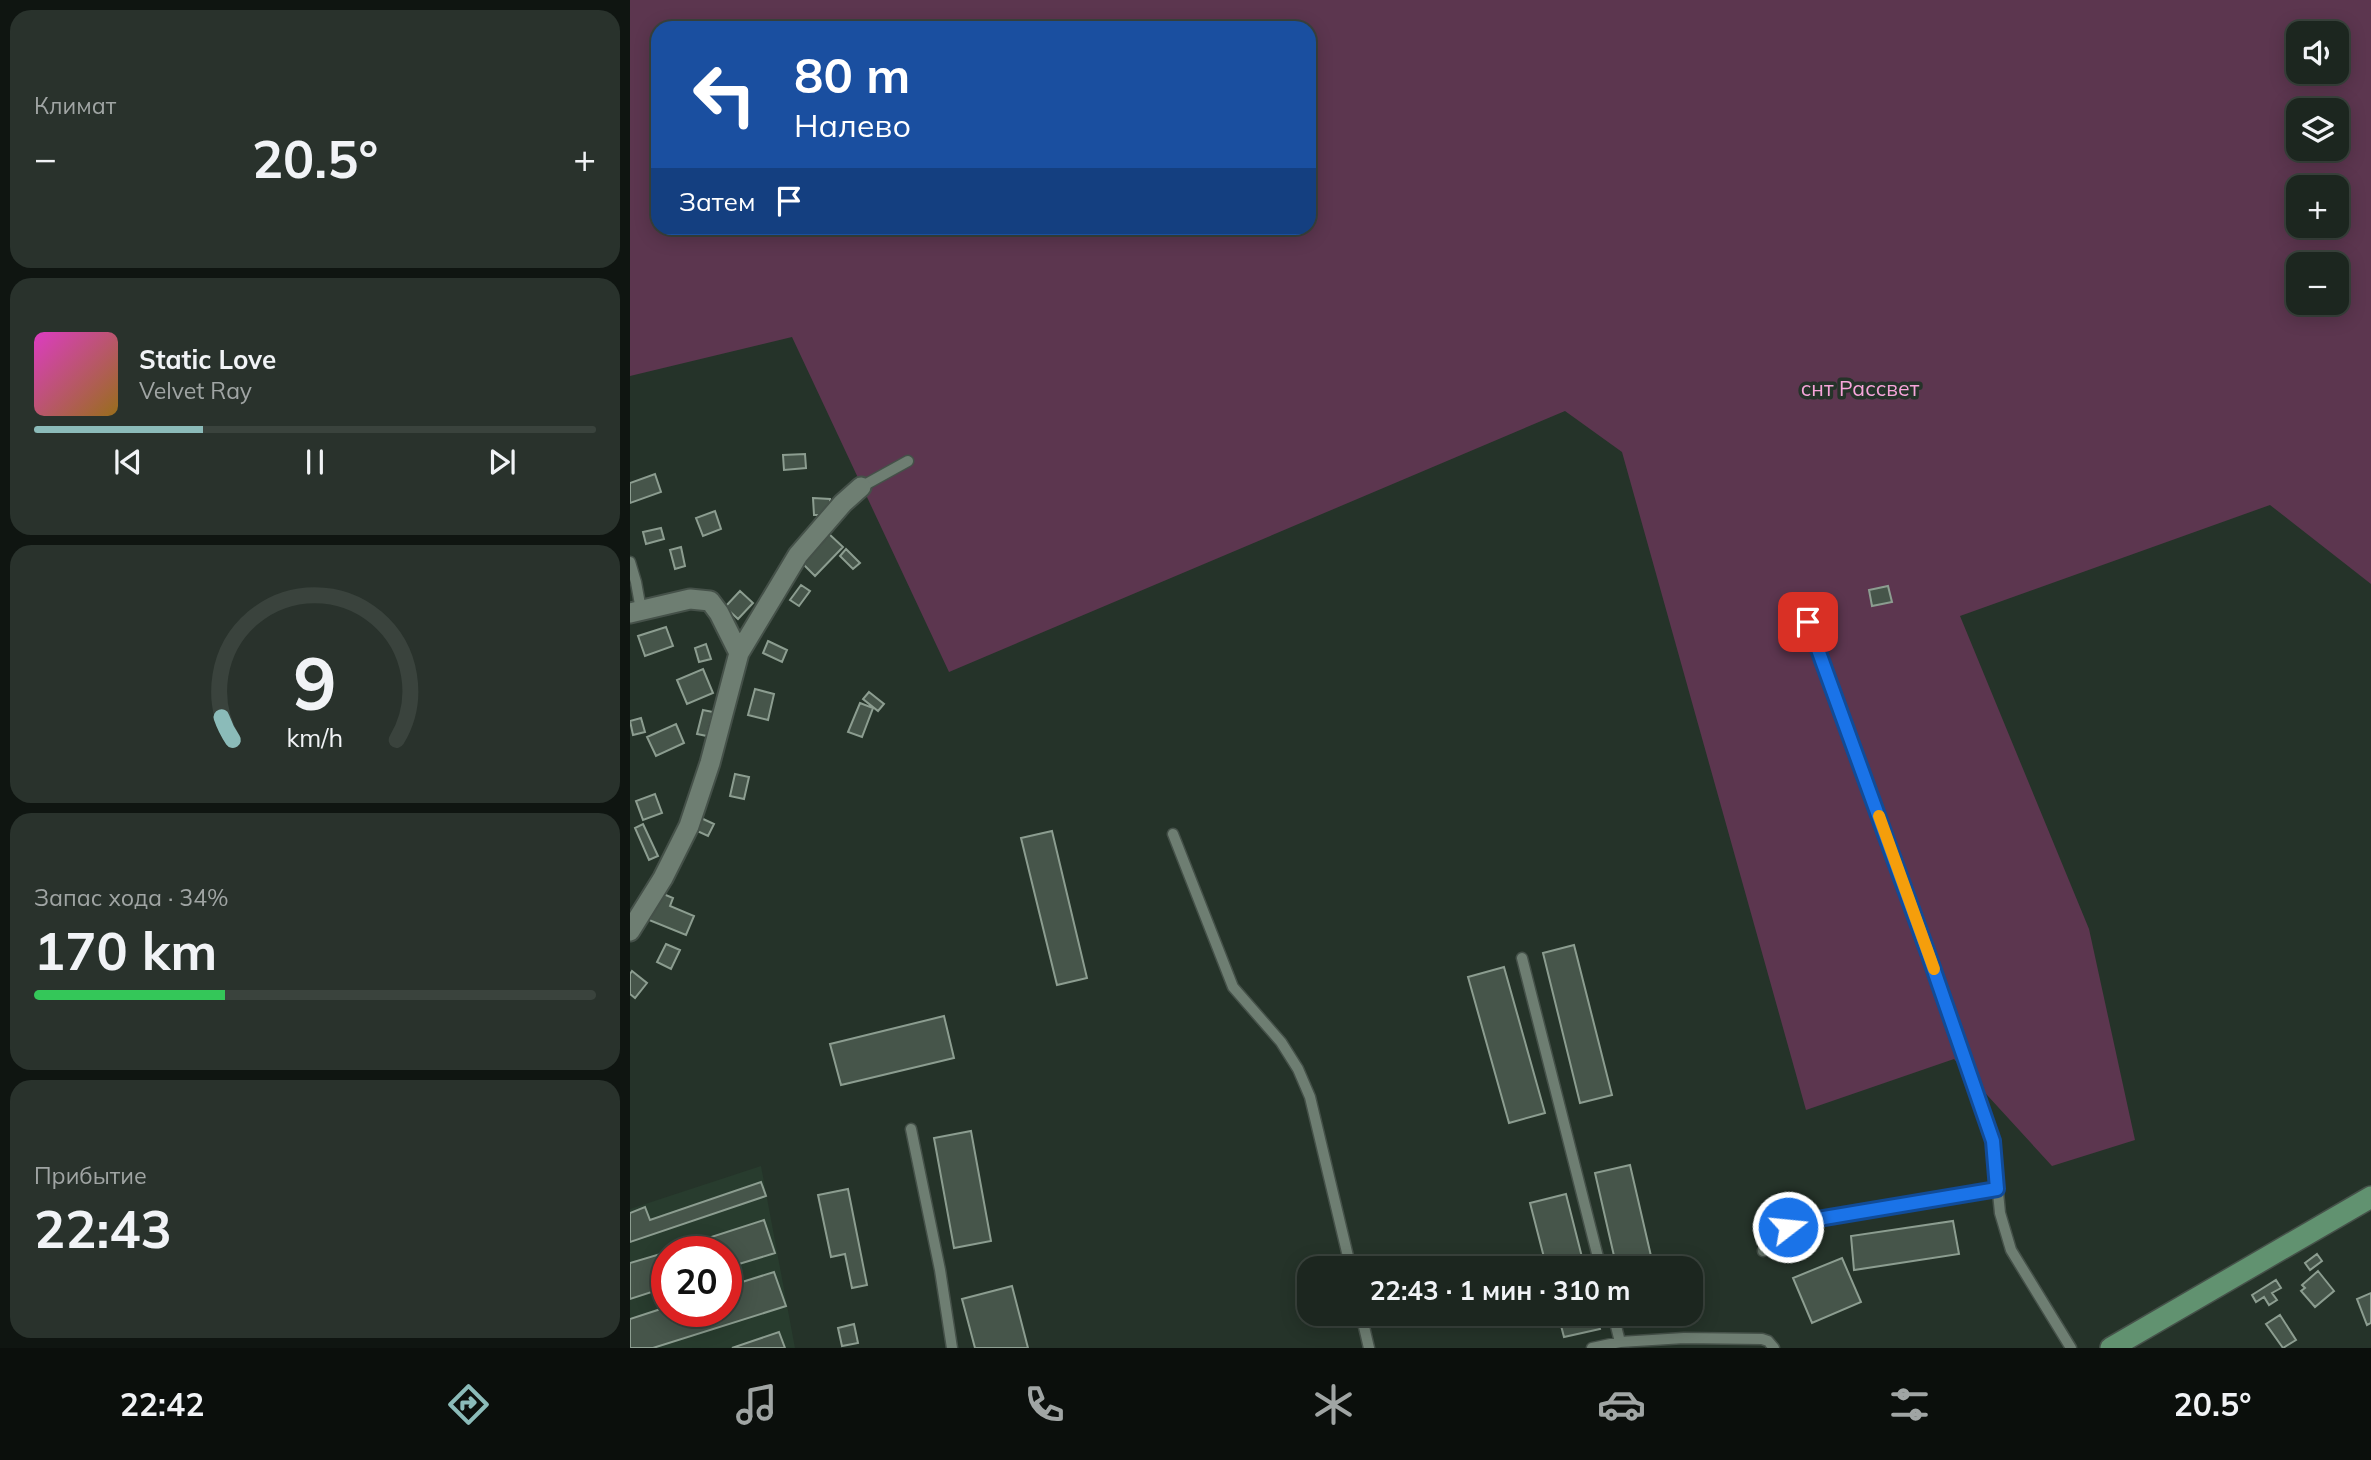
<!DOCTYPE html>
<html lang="ru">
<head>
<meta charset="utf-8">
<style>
	body { margin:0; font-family:Mulish,sans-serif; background:#29322c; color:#f1f3f6; height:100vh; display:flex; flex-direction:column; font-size:26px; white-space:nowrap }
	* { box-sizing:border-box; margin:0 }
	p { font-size:23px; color:#a0a5a4 }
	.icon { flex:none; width:38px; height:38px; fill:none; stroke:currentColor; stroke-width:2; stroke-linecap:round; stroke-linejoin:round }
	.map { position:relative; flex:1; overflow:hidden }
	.sheet { display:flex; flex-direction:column; gap:10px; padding:10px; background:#0f1511; width:630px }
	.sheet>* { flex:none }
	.hud { position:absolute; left:21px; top:21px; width:665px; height:214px; border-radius:21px; box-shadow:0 4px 18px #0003,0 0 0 2px #3a433d; background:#1a4fa0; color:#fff; overflow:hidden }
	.tools { position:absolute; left:1656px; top:21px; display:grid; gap:14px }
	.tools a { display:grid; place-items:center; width:63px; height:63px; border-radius:14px; background:#1c261f; box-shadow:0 4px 18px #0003,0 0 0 2px #3a433d; font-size:35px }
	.speed { position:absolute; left:21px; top:1236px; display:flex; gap:14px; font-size:35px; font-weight:700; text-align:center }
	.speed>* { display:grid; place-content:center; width:91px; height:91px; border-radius:50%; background:#1c261f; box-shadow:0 4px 18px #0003,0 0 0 2px #3a433d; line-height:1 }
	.speed .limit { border:10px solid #d22; background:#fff; color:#111 }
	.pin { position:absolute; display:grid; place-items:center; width:60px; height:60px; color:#fff; margin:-30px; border-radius:14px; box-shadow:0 4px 10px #0006 }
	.me { position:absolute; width:77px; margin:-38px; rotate:74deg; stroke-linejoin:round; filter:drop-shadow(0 0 5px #0008) }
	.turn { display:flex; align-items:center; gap:24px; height:147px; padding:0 28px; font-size:32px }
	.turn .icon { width:91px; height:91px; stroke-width:2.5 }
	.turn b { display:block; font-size:49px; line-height:60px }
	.then { display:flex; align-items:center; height:66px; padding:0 28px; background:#0003; gap:14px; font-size:26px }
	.big { font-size:52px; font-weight:700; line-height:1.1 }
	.sheet .card { flex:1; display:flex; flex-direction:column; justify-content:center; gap:10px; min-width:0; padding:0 24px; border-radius:21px; background:#29322c }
	.sheet .dial { align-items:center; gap:0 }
	.dial svg { height:182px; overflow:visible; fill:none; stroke:#3a433d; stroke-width:7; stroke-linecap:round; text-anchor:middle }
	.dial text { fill:#f1f3f6; stroke:none }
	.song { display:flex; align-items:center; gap:21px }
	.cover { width:84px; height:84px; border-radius:10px; background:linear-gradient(135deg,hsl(310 70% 55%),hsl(40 70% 35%)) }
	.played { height:7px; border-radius:4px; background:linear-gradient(90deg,#8bbbb9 30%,#3a433d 30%) }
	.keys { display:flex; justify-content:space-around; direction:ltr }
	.heat { display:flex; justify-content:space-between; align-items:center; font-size:38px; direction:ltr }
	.charge { height:10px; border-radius:5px; background:linear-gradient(90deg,#34c759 34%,#3a433d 0) }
	.trip { position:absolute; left:667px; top:1256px; width:406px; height:70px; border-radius:21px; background:#1c261f; box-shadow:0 4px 18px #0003,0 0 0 2px #3a433d; font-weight:700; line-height:70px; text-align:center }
	.dock { display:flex; height:112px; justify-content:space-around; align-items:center; background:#0b0f0c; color:#a0a5a4 }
	.dock .icon { width:49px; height:49px }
	.dock .active { color:#8bbbb9 }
	.dock b { font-size:32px; color:#f1f3f6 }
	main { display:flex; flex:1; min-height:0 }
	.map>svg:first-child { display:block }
	.built { fill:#283c2e; fill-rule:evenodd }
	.green { fill:#5c364f; fill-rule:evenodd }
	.building { fill:#46554a; stroke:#8c9d90; stroke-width:2 }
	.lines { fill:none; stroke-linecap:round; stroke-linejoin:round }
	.lane-casing { stroke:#455149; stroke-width:13 }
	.street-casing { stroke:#455149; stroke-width:23 }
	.primary-casing { stroke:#455149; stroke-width:24 }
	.lane { stroke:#6e7e72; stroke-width:10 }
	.street { stroke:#6e7e72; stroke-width:19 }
	.primary { stroke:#619270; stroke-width:21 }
	.route-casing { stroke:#114b97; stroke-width:18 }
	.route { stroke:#1a73e8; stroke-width:12 }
	.slow { stroke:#f59e0b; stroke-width:12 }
	.labels { text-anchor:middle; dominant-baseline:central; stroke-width:7; stroke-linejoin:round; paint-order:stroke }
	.park-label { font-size:21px; fill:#f7a5da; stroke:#253329 }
</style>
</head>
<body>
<main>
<section class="sheet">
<div class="card"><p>Климат</p>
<div class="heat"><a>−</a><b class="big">20.5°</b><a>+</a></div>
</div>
<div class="card">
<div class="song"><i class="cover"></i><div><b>Static Love</b><p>Velvet Ray</p></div></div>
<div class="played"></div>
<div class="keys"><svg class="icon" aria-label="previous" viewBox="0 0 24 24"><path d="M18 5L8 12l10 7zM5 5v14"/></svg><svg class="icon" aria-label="pause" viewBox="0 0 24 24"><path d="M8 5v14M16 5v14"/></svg><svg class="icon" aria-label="next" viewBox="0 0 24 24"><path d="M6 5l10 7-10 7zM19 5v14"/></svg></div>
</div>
<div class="card dial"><svg viewBox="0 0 100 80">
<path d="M14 69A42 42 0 1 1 86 69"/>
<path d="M14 69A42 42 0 0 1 9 59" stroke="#8bbbb9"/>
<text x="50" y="56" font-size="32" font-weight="700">9</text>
<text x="50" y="72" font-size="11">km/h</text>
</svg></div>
<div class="card"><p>Запас хода · 34%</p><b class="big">170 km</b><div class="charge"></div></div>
<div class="card"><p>Прибытие</p><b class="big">22:43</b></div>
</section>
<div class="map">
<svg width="1741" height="1348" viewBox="0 0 1741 1348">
	<rect width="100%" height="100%" fill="#253329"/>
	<path class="built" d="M131 1166 165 1348H0V1209ZM37 1251H96V1311H37Z"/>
	<path class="green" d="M0 0H1741V584L1640 505 1330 616 1459 929 1505 1140 1422 1166 1324 1059 1176 1110 992 452 935 411 319 672 162 337 0 376ZM28 28H679V228H28ZM1668 33H1706V72H1668ZM1668 110H1706V149H1668ZM1668 187H1706V226H1668ZM1668 264H1706V303H1668Z"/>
	<path class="building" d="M175 454 176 468 154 470 153 455Z
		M25 474 31 492 0 503V483Z
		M183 498 200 499V507L196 515H184Z
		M85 511 91 529 73 536 66 518Z
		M31 528 34 539 16 544 13 532Z
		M198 533 213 547 185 576 171 562Z
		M51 547 55 566 45 569 40 550Z
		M216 549 230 563 223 569 210 556Z
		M171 585 180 591 169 606 160 600Z
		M1258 586 1262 602 1242 606 1239 590Z
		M110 591 123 603 108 619 95 607Z
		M36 627 43 646 15 656 8 636Z
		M138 641 157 650 152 662 133 653Z
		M76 644 81 659 69 662 65 648Z
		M73 669 83 693 57 704 47 680Z
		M125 689 144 694 138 720 118 715Z
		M239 692 254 704 248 711 233 699Z
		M230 703 243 708 232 737 218 732Z
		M73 710 83 712 77 736 67 734Z
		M11 718 15 732 3 735 0 721Z
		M46 724 54 743 26 756 17 737Z
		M105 774 119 777 114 799 100 796Z
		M25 794 32 813 13 820 6 801Z
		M71 818 84 824 78 836 65 830Z
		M13 824 28 856 19 860 5 828Z
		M422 831 457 978 427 985 391 838Z
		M31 893 43 898 40 906 64 916 56 935 19 920Z
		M36 944 50 950 41 969 27 962Z
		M944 945 982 1095 950 1103 913 953Z
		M874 967 915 1113 879 1123 838 977Z
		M2 971 17 983 5 998 0 994V974Z
		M314 1016 324 1058 211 1085 200 1044Z
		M341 1131 361 1241 324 1248 304 1138Z
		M1000 1165 1024 1269H987L965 1173Z
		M131 1182 136 1196 0 1242V1213L15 1207 20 1220Z
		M218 1189 237 1285 222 1288 215 1254 201 1257 188 1195Z
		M936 1194 955 1269H917L900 1203Z
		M134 1220 145 1253 96 1268V1251H38Z
		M1323 1221 1329 1254 1224 1270 1221 1236Z
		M37 1252V1287L0 1299V1263Z
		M1687 1254 1692 1261 1680 1270 1675 1263Z
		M1212 1258 1231 1302 1182 1323 1163 1278Z
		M1688 1271 1704 1291 1685 1307 1671 1291 1675 1288 1672 1285Z
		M144 1272 156 1306 23 1348H0V1319L37 1307V1311H96V1287Z
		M1646 1280 1651 1288 1642 1293 1647 1300 1639 1305 1634 1297 1626 1302 1622 1295Z
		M382 1286 398 1348H345L332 1299Z
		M1741 1293V1323L1737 1325 1727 1299Z
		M928 1314H966L970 1329 934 1337Z
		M1650 1315 1666 1340 1653 1348 1636 1324Z
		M224 1324 228 1343 212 1346 208 1328Z
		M149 1332 155 1348H102Z"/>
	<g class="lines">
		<defs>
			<path id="lane" d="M231 487 278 461
				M0 562 6 582 11 610
				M1178 622 1298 953 1363 1141 1370 1213 1381 1250 1441 1348
				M543 834 603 987 651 1042 668 1069 680 1097 721 1269
				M892 958 971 1269
				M281 1129 310 1270 322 1348
				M1133 1251 1147 1236 1169 1223 1367 1189
				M731 1314 739 1348
				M983 1314 990 1342 1054 1338 1132 1339 1138 1341 1144 1348
				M962 1348 990 1342"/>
			<path id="street" d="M0 613 60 599 80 601 89 613 109 653
				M0 931 33 878 59 826 80 763 109 653 168 555 213 503 231 487"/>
			<path id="primary" d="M1481 1348 1741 1197"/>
		</defs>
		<use href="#lane" class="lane-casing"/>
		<use href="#street" class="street-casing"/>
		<use href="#primary" class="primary-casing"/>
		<use href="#lane" class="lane"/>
		<use href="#street" class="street"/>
		<use href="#primary" class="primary"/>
	</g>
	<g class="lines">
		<defs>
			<path id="route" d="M1158 1227 1182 1220 1367 1189 1363 1141 1298 953 1178 622"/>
		</defs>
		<use href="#route" class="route-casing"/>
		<use href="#route" class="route"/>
		<path class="slow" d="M1249 816 1304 969"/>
	</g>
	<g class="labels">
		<g class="park-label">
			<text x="1230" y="388">снт Рассвет</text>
		</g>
	</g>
</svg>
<div class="tools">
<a><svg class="icon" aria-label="sound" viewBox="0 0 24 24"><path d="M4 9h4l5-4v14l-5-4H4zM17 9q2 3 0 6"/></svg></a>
<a><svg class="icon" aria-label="layers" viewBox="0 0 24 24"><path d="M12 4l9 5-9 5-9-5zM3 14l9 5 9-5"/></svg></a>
<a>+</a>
<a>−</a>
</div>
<div class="speed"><div class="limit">20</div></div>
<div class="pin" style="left:1178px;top:622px;background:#d93025"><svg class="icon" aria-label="arrive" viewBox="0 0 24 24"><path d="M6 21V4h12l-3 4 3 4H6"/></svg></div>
<svg class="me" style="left:1158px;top:1227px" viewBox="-20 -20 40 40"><circle r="17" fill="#1a73e8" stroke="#fff" stroke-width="3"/><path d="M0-11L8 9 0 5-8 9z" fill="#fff"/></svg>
<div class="trip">22:43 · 1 мин · 310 m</div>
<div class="hud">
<div class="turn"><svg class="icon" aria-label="left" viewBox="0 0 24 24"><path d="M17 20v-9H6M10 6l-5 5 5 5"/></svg><div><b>80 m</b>Налево</div></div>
<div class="then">Затем<svg class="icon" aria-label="arrive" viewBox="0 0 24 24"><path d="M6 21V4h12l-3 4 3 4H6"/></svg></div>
</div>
</div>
</main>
<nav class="dock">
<b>22:42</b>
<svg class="icon active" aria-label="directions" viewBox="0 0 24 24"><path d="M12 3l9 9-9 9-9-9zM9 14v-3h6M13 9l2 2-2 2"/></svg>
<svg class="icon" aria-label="music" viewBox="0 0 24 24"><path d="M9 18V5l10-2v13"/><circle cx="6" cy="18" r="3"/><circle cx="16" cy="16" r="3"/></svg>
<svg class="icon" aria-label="phone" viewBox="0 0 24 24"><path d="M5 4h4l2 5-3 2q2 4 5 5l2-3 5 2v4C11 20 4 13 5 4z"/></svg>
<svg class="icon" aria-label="climate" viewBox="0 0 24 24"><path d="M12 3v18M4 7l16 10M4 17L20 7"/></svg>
<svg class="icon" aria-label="car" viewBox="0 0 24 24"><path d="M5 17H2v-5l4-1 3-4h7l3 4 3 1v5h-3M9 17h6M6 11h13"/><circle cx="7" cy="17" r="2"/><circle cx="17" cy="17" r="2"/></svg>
<svg class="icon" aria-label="filters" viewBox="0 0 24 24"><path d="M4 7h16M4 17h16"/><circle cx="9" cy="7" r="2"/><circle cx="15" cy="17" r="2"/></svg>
<b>20.5°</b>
</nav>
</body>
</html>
